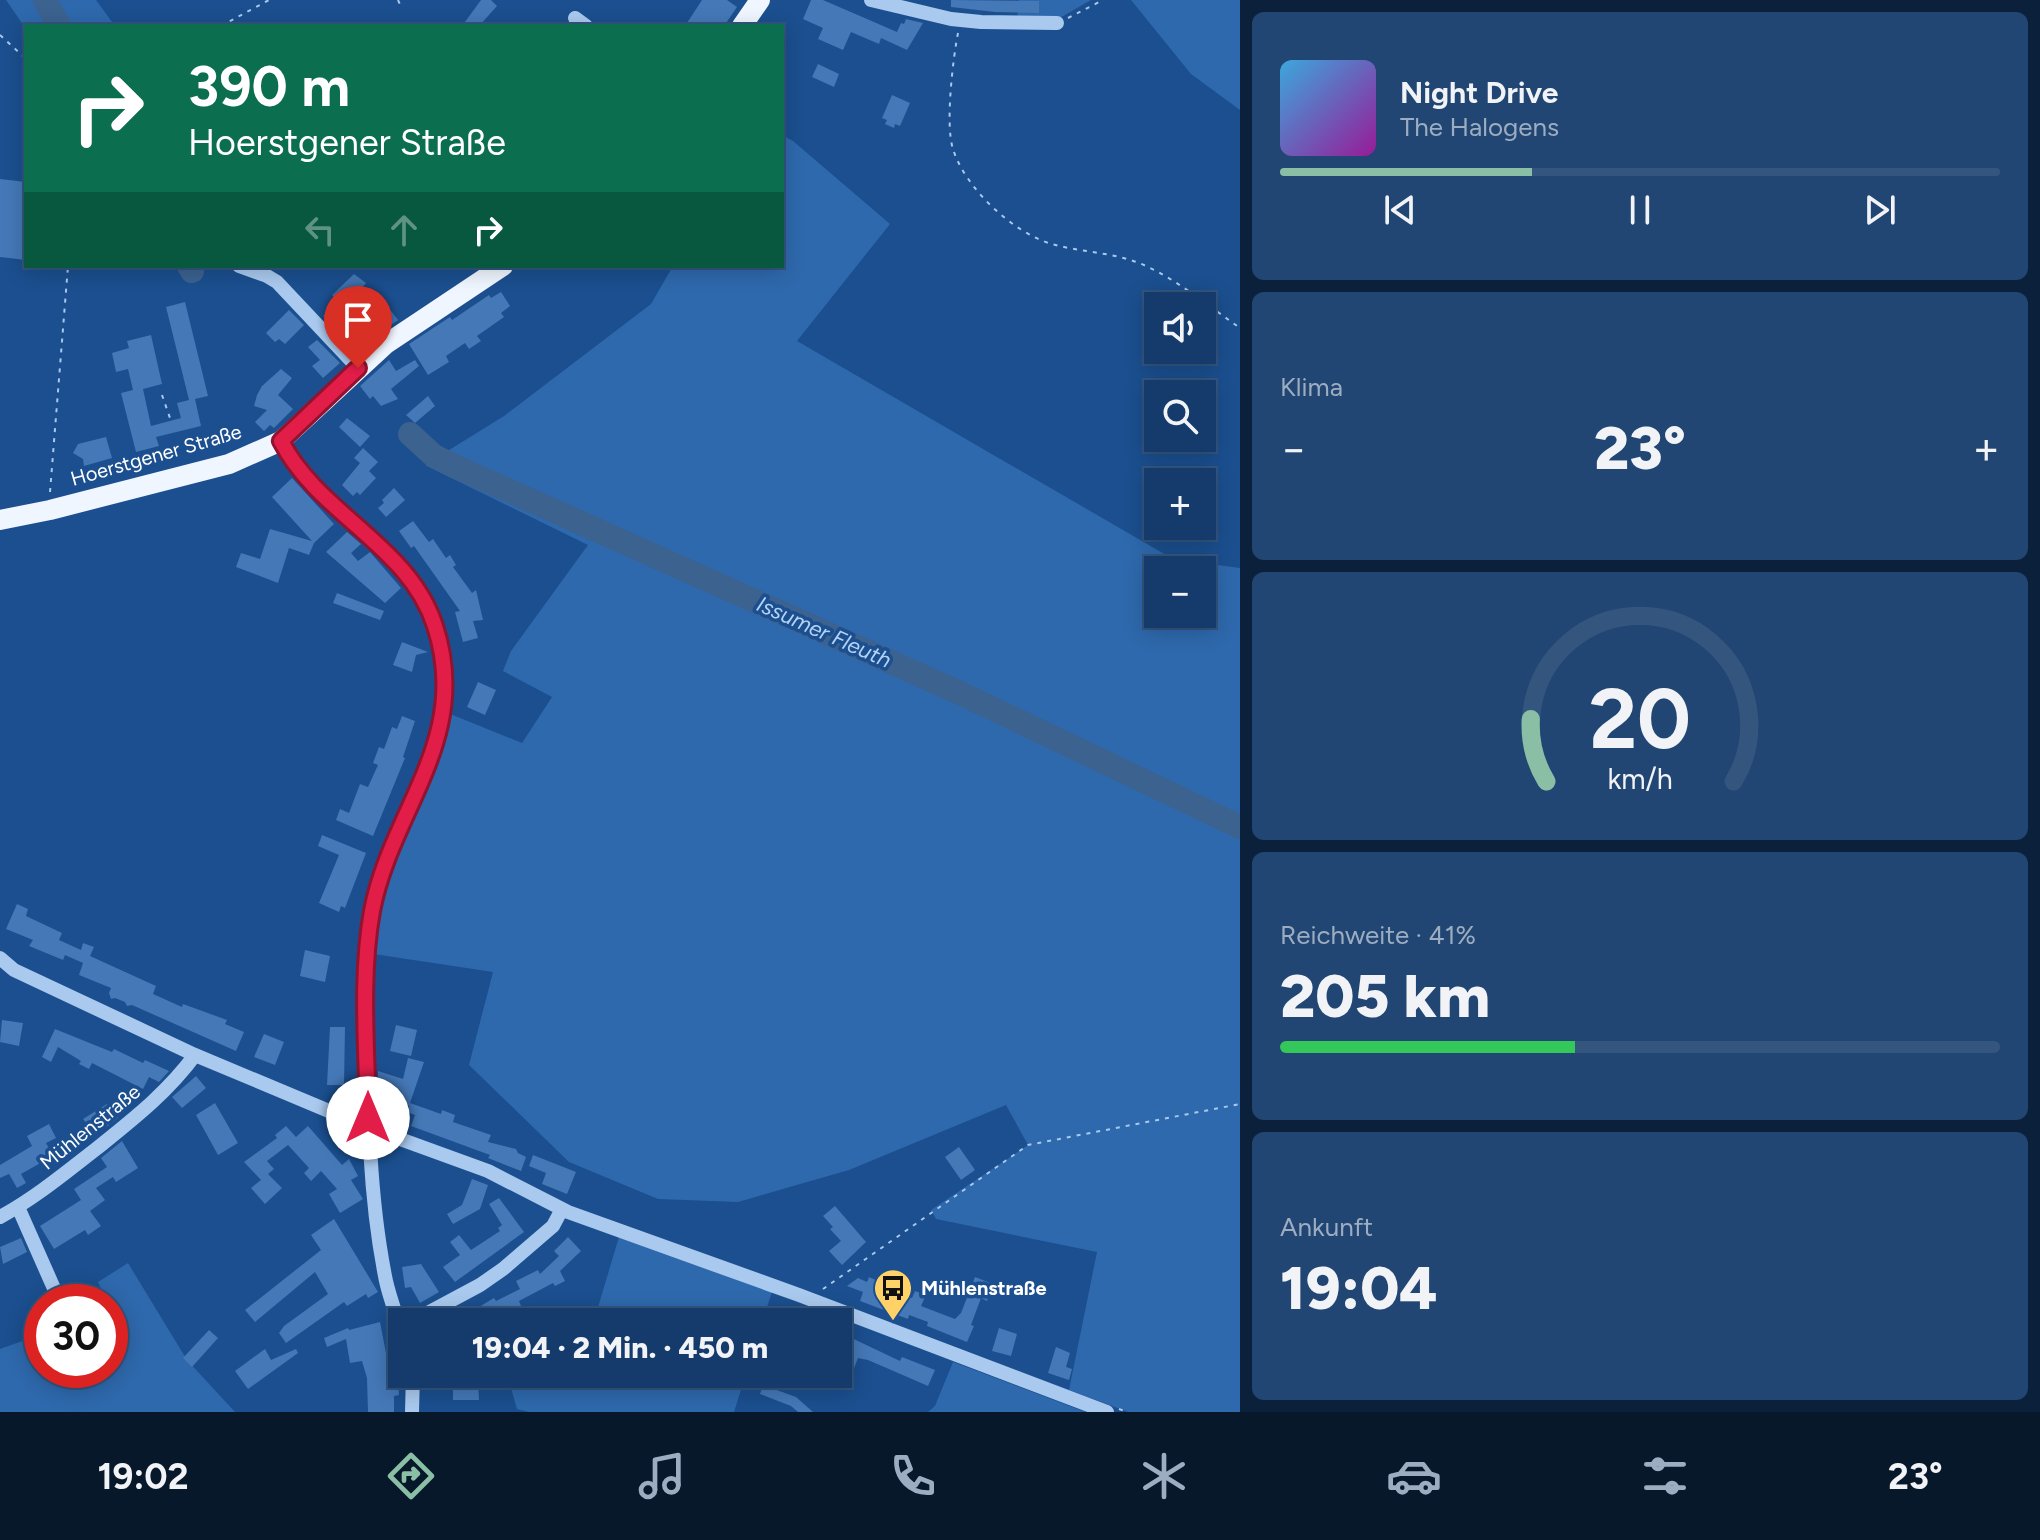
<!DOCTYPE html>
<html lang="de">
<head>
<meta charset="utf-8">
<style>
	body { margin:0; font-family:Figtree,sans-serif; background:#214673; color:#f1f3f6; height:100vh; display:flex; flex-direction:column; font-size:30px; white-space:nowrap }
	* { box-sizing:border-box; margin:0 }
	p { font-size:26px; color:#9dadc1 }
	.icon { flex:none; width:44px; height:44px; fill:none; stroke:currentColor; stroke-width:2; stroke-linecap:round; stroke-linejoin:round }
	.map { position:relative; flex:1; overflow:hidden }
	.details { display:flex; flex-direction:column; gap:12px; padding:12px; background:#0b203b; width:800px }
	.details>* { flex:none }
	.banner { position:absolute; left:24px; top:24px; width:760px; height:244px; border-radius:0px; box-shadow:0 4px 20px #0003,0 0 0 2px #33557e; background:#0b6e4f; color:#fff; overflow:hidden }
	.controls { position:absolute; left:1144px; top:292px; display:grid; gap:16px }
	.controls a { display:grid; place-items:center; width:72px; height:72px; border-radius:0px; background:#143b6b; box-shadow:0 4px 20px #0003,0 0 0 2px #33557e; font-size:40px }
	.speed { position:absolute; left:24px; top:1284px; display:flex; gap:16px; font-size:40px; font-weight:700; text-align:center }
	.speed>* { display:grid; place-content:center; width:104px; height:104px; border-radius:50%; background:#143b6b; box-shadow:0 4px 20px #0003,0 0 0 2px #33557e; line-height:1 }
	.speed .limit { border:12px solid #d22; background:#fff; color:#111 }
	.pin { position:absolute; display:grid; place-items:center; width:68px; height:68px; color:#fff; margin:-82px -34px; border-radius:50% 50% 50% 0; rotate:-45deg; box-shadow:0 0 8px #0007 }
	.pin .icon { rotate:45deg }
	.me { position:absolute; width:88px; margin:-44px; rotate:0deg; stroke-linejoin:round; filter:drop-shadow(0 0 6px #0008) }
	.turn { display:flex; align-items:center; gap:28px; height:168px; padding:0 32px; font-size:36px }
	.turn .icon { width:104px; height:104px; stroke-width:2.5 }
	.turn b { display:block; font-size:56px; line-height:68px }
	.lanes { display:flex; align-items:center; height:76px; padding:0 32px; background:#0003; justify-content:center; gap:40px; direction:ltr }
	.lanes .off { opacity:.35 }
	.big { font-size:60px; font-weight:800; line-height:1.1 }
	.details .tile { flex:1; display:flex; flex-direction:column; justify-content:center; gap:12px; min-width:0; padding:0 28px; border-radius:12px; background:#214673 }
	.details .dial { align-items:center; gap:0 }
	.dial svg { height:208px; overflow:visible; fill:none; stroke:#33557e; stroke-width:7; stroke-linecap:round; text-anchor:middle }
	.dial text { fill:#f1f3f6; stroke:none }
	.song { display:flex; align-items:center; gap:24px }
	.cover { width:96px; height:96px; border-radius:12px; background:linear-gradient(135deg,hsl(200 70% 55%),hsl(300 70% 35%)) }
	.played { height:8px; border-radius:4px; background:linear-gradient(90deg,#8abfa5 35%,#33557e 35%) }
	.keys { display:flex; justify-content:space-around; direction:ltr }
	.heat { display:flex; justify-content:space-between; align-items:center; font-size:44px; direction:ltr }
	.charge { height:12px; border-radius:6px; background:linear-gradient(90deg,#34c759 41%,#33557e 0) }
	.trip { position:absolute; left:388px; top:1308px; width:464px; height:80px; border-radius:0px; background:#143b6b; box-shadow:0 4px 20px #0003,0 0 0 2px #33557e; font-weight:800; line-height:80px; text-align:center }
	.menu { display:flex; height:128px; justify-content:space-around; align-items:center; background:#08182b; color:#9dadc1 }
	.menu .icon { width:56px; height:56px }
	.menu .selected { color:#8abfa5 }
	.menu b { font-size:36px; color:#f1f3f6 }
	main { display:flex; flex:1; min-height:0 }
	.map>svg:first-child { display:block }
	.green { fill:#2e69ad; fill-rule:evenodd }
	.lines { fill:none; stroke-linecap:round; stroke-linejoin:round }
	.river { stroke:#3c6290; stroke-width:24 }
	.building { fill:#4478b7 }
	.path { stroke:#a9c9ee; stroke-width:2; stroke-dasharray:4 6; stroke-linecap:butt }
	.minor { stroke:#a9c9ee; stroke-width:14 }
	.major { stroke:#f0f6ff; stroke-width:20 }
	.route-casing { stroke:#92132f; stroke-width:20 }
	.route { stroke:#e11d48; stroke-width:14 }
	.labels { text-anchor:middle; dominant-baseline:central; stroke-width:7; stroke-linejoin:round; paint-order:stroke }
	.street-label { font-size:20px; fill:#fff; stroke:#1b4f8f }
	.poi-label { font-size:20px; font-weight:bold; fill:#fff; stroke:#1b4f8f; text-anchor:start }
	.water-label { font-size:22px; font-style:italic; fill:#b5d3f5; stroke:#1b4f8f }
</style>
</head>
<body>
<main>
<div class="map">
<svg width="1240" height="1412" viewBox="0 0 1240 1412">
	<rect width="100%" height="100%" fill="#1b4f8f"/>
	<path class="green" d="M6 0H96L115 26H26V29Z
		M1019 0H1091L1058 19 1017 20Z
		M1131 0H1240V110L1191 74Z
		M782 135 793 141 890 224 797 341 1173 559 1240 568V1412H1128L1069 1390 1097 1252 936 1219 931 1210 1028 1145 1006 1105 849 1170 738 1202 658 1199 569 1162 469 1065 493 972 367 953 372 909 443 711 522 743 552 697 503 671 511 651 588 545 425 465 504 416 651 304 673 266H782ZM1158 570H1202V614H1158Z
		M621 1230 774 1286 762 1322H582L596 1314Z
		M128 1263 187 1360 235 1412H0V1349L42 1334V1370H110V1302H107L98 1282Z
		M953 1362 1080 1410 1086 1412H928L935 1406Z
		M507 1374H746L734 1412H529L517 1409Z"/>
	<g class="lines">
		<path class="river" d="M45 0 59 26
			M189 266 192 271
			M410 434 434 456 454 466 960 693 1240 827"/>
	</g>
	<path class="building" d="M481 0H491L497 6 479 26H462Z
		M702 0H727L737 7 724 26H685Z
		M811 0H823L897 32 901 23 904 24 906 19 923 23 907 50 881 38 879 44 851 32 843 50 818 39 823 28 803 19Z
		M951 0 1039 1V13L995 12 951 7Z
		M818 64 839 74 834 87 812 77Z
		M892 95 910 103 900 126 895 124 894 128 885 124 887 120 882 118Z
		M0 179 26 182V260L0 257Z
		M354 274 366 283 361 289 375 303 381 298 398 320 378 334 376 331 354 349 323 316 340 302 332 295Z
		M501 292 510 306 501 313 504 317 477 336 481 341 469 349 465 343 446 356 449 362 428 375 409 344 450 317 452 320 489 295 491 298Z
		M185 302 208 396 195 399 201 426 156 437 159 446 136 452 121 393 133 390 128 369 116 372 112 353 129 348 127 341 151 335 162 384 143 389 151 426 181 418 177 403 189 400 166 307Z
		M289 310 304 325 285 344 279 339 275 342 266 333Z
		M317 340 340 363 323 378 312 366 320 360 308 347Z
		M389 360 396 371 415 360 419 366 391 389 398 399 381 406 373 396 370 399 360 386Z
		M281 369 292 378 278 395 293 409 274 428 270 425 264 431 255 422 267 410 254 406 257 395 262 386Z
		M428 396 435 406 415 423 406 415Z
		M347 418 370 436 360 447 339 427Z
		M106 437 112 458 84 466 83 459 73 453 78 444Z
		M363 448 378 462 369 471 376 478 360 495 357 492 353 496 342 485 360 463 354 458Z
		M292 478 334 524 314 543 309 555 289 548 278 583 236 567 241 553 260 559 270 529 312 541 272 497Z
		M394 488 405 500 386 517 378 508 384 503 382 500Z
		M413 521 429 542 433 539 446 558 450 555 456 565 453 567 472 593 476 590 483 620 473 621 478 638 463 642 455 612 460 611 414 546 411 548 399 531Z
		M347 532 361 544 351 553 358 561 370 552 401 588 385 603 326 552Z
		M337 593 384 611 380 620 333 603Z
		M402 642 428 652 416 655 412 672 393 665Z
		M478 682 496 690 485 715 467 707Z
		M402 716 415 721 403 757 405 758 373 836 336 820 340 809 349 813 360 784 368 787 378 765 373 763 379 747 384 749 392 727 397 729Z
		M322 835 366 853 345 908 341 906 339 912 319 903 339 855 318 846Z
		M17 904 28 909 26 916 62 933 59 940 81 950 83 943 94 947 90 956 156 986 153 994 182 1007 183 1004 227 1020 225 1024 244 1032 236 1051 132 1005 127 1006 125 1002 115 998 111 999 109 993 111 988 79 975 83 963 65 955 63 960 29 946 33 940 6 929Z
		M305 950 330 956 325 982 300 976Z
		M2 1020 23 1023 19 1046 0 1042Z
		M396 1025 417 1030 411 1056 390 1051Z
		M330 1027H345L344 1085H327Z
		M55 1029 112 1052 114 1049 143 1063 145 1060 169 1071 159 1082 149 1077 143 1089 92 1063 89 1069 79 1064 81 1061 58 1047 51 1062 42 1057Z
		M264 1034 284 1042 275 1065 254 1057Z
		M408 1058 424 1062 410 1103 441 1114 442 1110 455 1115 453 1122 491 1135 488 1142 516 1149 518 1153 526 1157 521 1171 488 1158 490 1155 411 1126 415 1115 407 1112 409 1106 380 1095 382 1084H378V1071L403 1079Z
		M196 1076 206 1088 182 1108 172 1097Z
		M215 1103 238 1143 218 1155 196 1115Z
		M107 1104 118 1118 101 1131 97 1126 92 1130 83 1119Z
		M49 1124 56 1138 46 1143 53 1156 21 1174 26 1183 17 1188 9 1174 0 1178V1165L32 1146 27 1136Z
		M286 1126 296 1137 308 1126 342 1165 349 1159 358 1176 351 1180 363 1199 340 1213 329 1194 337 1189 321 1171 311 1181 304 1173 309 1168 288 1145 267 1161 274 1169 268 1174 282 1188 265 1204 251 1188 261 1180 244 1162 277 1138 275 1135Z
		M122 1141 138 1168 116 1182 113 1177 96 1188 105 1200 90 1211 101 1226 88 1235 85 1230 54 1249 40 1226 81 1200 74 1189 107 1167 101 1158Z
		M959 1147 975 1170 961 1180 945 1157Z
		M533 1155 576 1172 567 1194 542 1184 546 1173 529 1166Z
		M472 1179 488 1185 480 1209 453 1224 447 1214 462 1205Z
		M499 1198 524 1232 455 1282 443 1267 460 1255 450 1242 459 1235 471 1250 500 1231 498 1228 502 1225 489 1204Z
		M835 1206 866 1242 842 1265 829 1251 841 1241 830 1229 833 1227 823 1216Z
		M334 1219 378 1292 368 1298 366 1294 347 1306 344 1302 286 1343 279 1333 284 1326 328 1294 315 1272 255 1322 245 1310 321 1250 311 1235Z
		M568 1237 581 1251 560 1271 565 1281 555 1286 553 1283 519 1301 521 1306 492 1322H481L474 1310 494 1298 496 1301 520 1289 516 1281 538 1270 540 1274 559 1256 554 1251Z
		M21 1238 27 1252 3 1264 0 1247Z
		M421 1264 439 1292 420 1303 411 1287 405 1288 402 1267Z
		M869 1277 882 1283 884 1279 896 1284 893 1291 912 1298 915 1291 926 1295 921 1306 955 1319 961 1313 975 1277 993 1284 987 1301 981 1298 971 1325 974 1326 967 1342 927 1326 928 1322 909 1315 908 1319 860 1301 863 1292 847 1286 858 1278 867 1282Z
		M380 1322 391 1379H398L399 1395 394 1396V1412H368L367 1378 362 1361 350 1363 346 1339 327 1347 324 1338 348 1328 349 1330Z
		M999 1328 1017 1334 1011 1356 992 1351Z
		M209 1330 218 1338 192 1367 183 1358Z
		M841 1333 900 1361 902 1357 935 1370 928 1386 868 1360 858 1358 854 1368 838 1362V1340Z
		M1056 1347 1070 1353 1066 1367 1072 1369 1069 1380 1048 1373Z
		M265 1349 271 1360 296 1349 298 1353 248 1389 235 1371Z
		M453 1379H478L479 1400H453Z
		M763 1385 796 1397 813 1412H798L791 1406 760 1394Z"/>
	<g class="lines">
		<path class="path" d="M398 0 402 9
			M1068 18 1103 0
			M221 26 269 0
			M958 33C953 58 945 125 953 149 965 188 1013 233 1052 244 1083 253 1118 252 1148 267 1180 282 1210 307 1240 328
			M0 35 26 59
			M162 395 171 421
			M50 492 68 266
			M823 1289 1028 1145 1240 1104
			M1119 1409 1127 1412"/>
		<path class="minor" d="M871 0 951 19 981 22 1057 23
			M575 18 586 26
			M239 266 267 276 277 282 358 368
			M281 441C318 515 406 544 435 625 473 729 395 812 373 908 364 947 367 988 367 1028 368 1113 369 1198 386 1281 390 1299 397 1316 402 1334
			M0 958 14 970 195 1055 367 1127 488 1171 568 1212 799 1295 1107 1412
			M18 1207 60 1302
			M0 1217C35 1198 65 1173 96 1149 132 1120 167 1093 195 1055
			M399 1321 424 1315 480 1285 503 1269 553 1226 562 1209
			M412 1412 413 1374"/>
		<path class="major" d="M742 26 760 0
			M0 520 50 510 229 464 281 441 386 344 503 266"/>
	</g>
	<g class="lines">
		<defs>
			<path id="route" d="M358 368 281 441C319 515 409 545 435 626 472 739 391 810 372 911 360 978 367 1050 368 1118"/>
		</defs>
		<use href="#route" class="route-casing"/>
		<use href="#route" class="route"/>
	</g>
	<defs>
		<symbol id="bus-pin" viewBox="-11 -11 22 30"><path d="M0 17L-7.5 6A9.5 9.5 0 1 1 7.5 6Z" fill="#ffd166" stroke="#1b4f8f"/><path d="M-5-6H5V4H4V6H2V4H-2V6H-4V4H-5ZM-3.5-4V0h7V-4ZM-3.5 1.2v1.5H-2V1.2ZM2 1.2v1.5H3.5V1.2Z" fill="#111"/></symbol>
	</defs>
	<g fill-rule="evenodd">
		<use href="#bus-pin" x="871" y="1266" width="44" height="60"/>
	</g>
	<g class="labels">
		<g class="street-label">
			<text transform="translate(156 455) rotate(-16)">Hoerstgener Straße</text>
			<text transform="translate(90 1127) rotate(-39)">Mühlenstraße</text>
		</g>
		<g class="poi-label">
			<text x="921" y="1288">Mühlenstraße</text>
		</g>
		<g class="water-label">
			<text transform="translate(824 632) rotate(24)">Issumer Fleuth</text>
		</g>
	</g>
</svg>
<div class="controls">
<a><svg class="icon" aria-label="sound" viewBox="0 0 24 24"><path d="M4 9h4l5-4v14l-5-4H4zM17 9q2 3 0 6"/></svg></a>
<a><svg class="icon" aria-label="search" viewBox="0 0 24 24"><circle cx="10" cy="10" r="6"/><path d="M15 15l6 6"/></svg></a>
<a>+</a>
<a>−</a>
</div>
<div class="speed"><div class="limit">30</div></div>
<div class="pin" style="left:358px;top:368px;background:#d93025"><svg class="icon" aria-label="arrive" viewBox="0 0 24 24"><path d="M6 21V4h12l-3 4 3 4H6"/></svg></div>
<svg class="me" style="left:368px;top:1118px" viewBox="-20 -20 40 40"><circle r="19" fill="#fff"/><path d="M0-13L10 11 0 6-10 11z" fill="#e11d48"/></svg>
<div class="trip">19:04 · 2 Min. · 450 m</div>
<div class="banner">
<div class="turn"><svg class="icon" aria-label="right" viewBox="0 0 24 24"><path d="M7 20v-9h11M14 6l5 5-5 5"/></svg><div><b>390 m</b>Hoerstgener Straße</div></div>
<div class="lanes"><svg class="icon off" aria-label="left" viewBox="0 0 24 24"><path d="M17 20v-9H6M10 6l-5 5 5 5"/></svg><svg class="icon off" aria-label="ahead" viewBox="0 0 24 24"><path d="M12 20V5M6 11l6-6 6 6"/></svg><svg class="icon" aria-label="right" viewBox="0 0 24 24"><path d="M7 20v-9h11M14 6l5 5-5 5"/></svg></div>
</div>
</div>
<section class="details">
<div class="tile">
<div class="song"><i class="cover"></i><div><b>Night Drive</b><p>The Halogens</p></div></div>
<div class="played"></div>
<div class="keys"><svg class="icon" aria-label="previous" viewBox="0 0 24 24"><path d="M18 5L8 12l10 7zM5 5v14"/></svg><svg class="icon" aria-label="pause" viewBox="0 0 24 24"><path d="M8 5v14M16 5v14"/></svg><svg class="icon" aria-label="next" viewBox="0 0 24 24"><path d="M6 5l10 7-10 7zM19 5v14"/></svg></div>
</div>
<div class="tile"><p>Klima</p>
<div class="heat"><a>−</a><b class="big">23°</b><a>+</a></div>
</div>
<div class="tile dial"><svg viewBox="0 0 100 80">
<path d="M14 69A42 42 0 1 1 86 69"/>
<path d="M14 69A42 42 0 0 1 8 45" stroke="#8abfa5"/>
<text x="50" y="56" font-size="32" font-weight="700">20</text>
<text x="50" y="72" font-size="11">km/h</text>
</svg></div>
<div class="tile"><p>Reichweite · 41%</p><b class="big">205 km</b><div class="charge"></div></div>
<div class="tile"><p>Ankunft</p><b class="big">19:04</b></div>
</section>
</main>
<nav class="menu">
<b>19:02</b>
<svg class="icon selected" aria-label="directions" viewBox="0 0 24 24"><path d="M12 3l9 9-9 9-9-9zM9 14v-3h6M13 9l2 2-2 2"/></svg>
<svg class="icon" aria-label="music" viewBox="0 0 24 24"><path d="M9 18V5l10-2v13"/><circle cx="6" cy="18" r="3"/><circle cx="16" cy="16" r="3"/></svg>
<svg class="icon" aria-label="phone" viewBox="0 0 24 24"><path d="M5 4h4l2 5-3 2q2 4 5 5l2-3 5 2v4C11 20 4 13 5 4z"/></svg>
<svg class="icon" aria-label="climate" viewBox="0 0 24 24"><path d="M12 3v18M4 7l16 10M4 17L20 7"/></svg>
<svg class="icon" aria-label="car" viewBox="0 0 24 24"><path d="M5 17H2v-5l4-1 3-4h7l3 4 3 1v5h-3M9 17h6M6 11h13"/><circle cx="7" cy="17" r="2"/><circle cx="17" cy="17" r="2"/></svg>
<svg class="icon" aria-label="filters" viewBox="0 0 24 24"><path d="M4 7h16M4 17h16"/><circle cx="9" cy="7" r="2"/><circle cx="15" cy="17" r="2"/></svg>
<b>23°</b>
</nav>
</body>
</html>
